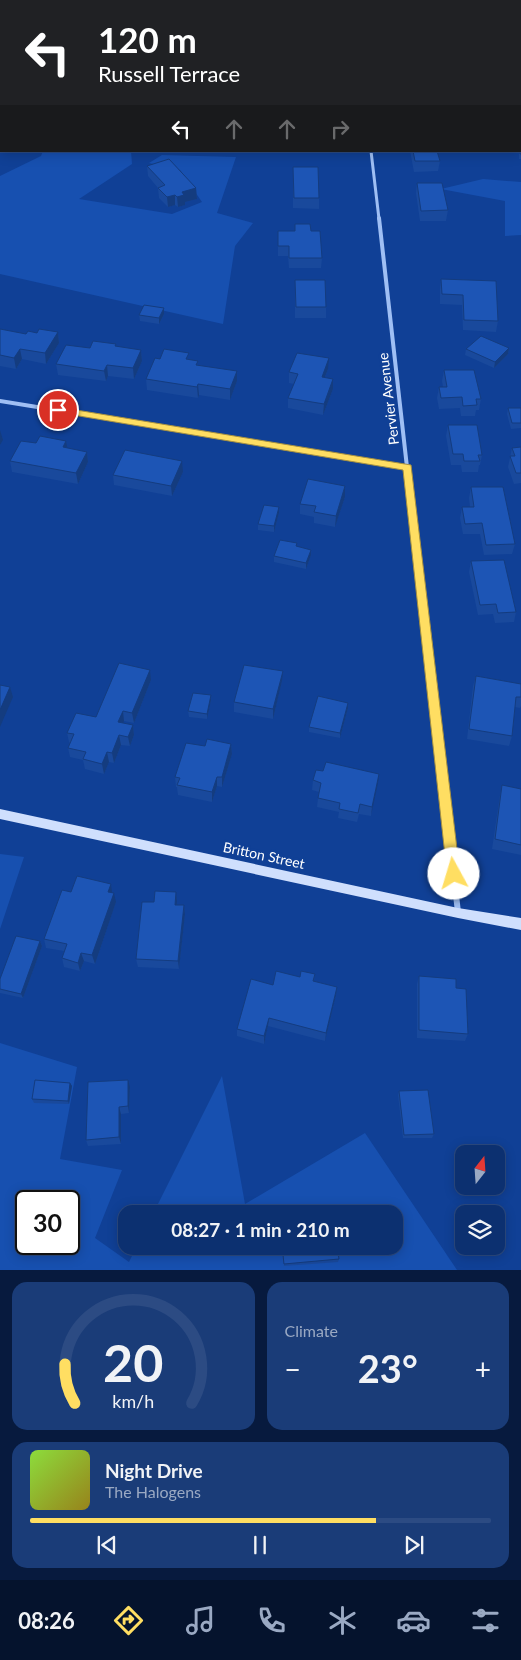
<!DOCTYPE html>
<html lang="en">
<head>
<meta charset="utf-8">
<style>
	body { margin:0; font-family:Lato,sans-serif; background:#1a3c78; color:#f1f3f6; height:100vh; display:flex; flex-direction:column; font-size:19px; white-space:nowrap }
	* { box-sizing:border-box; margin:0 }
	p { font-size:16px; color:#9aa9c3 }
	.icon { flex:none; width:28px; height:28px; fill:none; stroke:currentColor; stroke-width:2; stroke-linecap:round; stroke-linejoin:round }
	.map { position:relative; height:1270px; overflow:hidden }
	.panel { display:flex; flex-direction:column; gap:12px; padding:12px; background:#071a3e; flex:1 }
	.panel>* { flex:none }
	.top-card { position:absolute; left:0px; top:0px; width:521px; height:152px; box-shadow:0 2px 12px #0003,0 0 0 1px #2c4b83; background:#202124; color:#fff; overflow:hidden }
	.needle { width:32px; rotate:17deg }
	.buttons { position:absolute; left:455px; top:1145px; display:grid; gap:10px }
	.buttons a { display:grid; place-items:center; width:50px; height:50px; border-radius:10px; background:#0c3070; box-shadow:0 2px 12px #0003,0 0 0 1px #2c4b83; font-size:25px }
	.speed { position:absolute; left:15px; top:1190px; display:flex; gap:10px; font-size:25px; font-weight:700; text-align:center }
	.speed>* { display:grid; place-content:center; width:65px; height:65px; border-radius:50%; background:#0c3070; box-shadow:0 2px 12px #0003,0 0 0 1px #2c4b83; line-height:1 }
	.speed .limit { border:2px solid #111; border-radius:8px; background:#fff; color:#111 }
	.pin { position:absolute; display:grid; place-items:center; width:42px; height:42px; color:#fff; margin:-21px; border:2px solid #fff; border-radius:50%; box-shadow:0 1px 5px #0007 }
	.me { position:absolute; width:55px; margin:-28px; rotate:354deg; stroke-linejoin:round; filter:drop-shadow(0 0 4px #0008) }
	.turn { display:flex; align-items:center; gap:18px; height:105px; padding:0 15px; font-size:22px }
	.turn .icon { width:65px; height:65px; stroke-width:2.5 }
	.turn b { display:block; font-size:35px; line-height:42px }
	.lanes { display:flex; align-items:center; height:48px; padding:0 15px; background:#0003; justify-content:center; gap:25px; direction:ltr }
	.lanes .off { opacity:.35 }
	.big { font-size:38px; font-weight:700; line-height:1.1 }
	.panel .tile { flex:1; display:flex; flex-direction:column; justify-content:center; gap:8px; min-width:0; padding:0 18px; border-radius:15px; background:#1a3c78 }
	.panel .dial { align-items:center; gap:0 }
	.dial svg { height:130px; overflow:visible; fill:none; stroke:#2c4b83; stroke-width:7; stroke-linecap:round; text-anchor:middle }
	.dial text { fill:#f1f3f6; stroke:none }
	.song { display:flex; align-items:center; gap:15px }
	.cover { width:60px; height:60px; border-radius:8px; background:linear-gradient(135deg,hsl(90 70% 55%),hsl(50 70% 35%)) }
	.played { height:5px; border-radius:2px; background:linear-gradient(90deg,#ffde62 75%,#2c4b83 75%) }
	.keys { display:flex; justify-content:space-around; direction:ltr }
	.heat { display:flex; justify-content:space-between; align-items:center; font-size:28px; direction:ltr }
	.panel .tiles { flex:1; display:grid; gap:12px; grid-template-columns:1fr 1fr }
	.tile:last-child { grid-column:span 2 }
	.trip { position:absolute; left:118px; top:1205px; width:285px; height:50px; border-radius:15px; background:#0c3070; box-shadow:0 2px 12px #0003,0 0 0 1px #2c4b83; font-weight:700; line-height:50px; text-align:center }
	.tab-bar { display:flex; height:80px; justify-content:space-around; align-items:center; background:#05132d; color:#9aa9c3 }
	.tab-bar .icon { width:35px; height:35px }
	.tab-bar .current { color:#ffde62 }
	.tab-bar b { font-size:22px; color:#f1f3f6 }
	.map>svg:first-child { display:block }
	.green { fill:#1750b0; fill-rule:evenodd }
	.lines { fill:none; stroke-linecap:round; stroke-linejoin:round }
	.street-far3 { stroke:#9fbff4; stroke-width:3 }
	.street-far2 { stroke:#9fbff4; stroke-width:4 }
	.street-far1 { stroke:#9fbff4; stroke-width:5 }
	.street { stroke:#9fbff4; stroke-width:6 }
	.secondary { fill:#cfdffd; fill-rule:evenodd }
	.wall { fill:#19499c }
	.shaded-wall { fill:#143c7f }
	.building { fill:#1d55b5; stroke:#143c7f }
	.route { fill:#ffde62; stroke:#a69040 }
	.labels { text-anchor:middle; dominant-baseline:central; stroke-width:5; stroke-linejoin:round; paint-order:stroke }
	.street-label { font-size:14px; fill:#fff; stroke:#104096 }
</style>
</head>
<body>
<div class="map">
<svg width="521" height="1270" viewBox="0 0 521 1270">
	<rect width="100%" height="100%" fill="#104096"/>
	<path class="green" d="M43 151H131L132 164 79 199 172 214 202 202 180 170 149 163 162 155 236 157 217 213 253 223 235 246 223 324 0 274V176L41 156Z
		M483 179 521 182V235L505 236V201L441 189Z
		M0 854 24 857 0 929Z
		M0 1043 77 1067 60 1159 122 1170 95 1238 129 1262 137 1246H394V1214H153L222 1076 245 1204 365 1133 457 1270H0ZM26 1201H69V1244H26Z"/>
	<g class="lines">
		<path class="street-far3" d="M95 0 106 1
			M371 151 379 219"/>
		<path class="street-far2" d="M379 218 410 494
			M0 401 407 467"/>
		<path class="street-far1" d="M410 493 450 838"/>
		<path class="street" d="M449 837 458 912"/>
		<path class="secondary" d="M0 809 458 908 521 918V930L458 918 0 819Z"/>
	</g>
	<path class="wall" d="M280 0H295V1H280Z
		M385 0H418V1H385Z
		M1 75V108L0 107V77Z
		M520 103H521V130H520Z
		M521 141V159H519V151H520Z
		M410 151H437L440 161 438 171 414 172Z
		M147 166 196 188 197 199 185 202V205L178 207 175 205 168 207 159 198 158 188 148 176Z
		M293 167 319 198V209L293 208Z
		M417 183 448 210 446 221H420L416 193Z
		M278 231H311L322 258 321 268H289L288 256H278Z
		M441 279 498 321 496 332 463 330 462 305 440 304V289Z
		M295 280 326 307V318H295Z
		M164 314 159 324 140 321 139 315Z
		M0 329 26 334 58 332 59 343 46 364 22 359 16 369 0 366Z
		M117 347 141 350 142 361 134 379 108 376 106 381 58 375 56 364 90 348Z
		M509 348 508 354 494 368 465 355 466 349Z
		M160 359 189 360 198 365 237 381 230 400 199 395 198 398 147 390 146 379Z
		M328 369 325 377 333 389 323 415 288 408V398L294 384 289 383V372Z
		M444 370 481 399 479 410H476L475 416H461L460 408 439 409 437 398 439 387H443L442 381Z
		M508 408H521V428L511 429 507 414Z
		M448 425 482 455 480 465H479L478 472H462L461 465H451L446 436Z
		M521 447V483L514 484 508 467 512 448Z
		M68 448 87 452 88 462 78 484 12 472 10 461Z
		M183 472 172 496 114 485 113 475Z
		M345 486V497L335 527 314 523V517L300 514V504Z
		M471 487 515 544 512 554 484 555 480 534H463L460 518 462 507H470L469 498Z
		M279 507V513L274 532 258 530V524Z
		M297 543 296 546 311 550V555L306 569 274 562V556Z
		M471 561 516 612 514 622 495 623 493 614 478 615 469 572Z
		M476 676 521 684V706L520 708 515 707 512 736 509 746 467 739 473 686Z
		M151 680 134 723 124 721 123 723 133 725 134 735 130 746 121 745 114 763 109 762 104 774 85 769 83 760 70 757 68 748 70 743 69 742 67 733 96 717Z
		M282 681 273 719 234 712V702Z
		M211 700 207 719 189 717 188 711Z
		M348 708 340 738 309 732V727Z
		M231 744 232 754 222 787 217 786 212 802 178 795 177 787H176L175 777 205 746Z
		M323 771 379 774 371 816 359 814 357 822 338 818 339 812 317 807 318 798 319 792 312 790 313 780Z
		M502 785 521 789V855L492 849 500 795Z
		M71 892 116 902 95 964 84 961 80 971 64 967 62 958 64 951 46 948 44 939Z
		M176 892 177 905H184L185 914 179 969 138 967 136 959 154 902Z
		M40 941 42 946 23 998 0 993V979Z
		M315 974 314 981 337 987 336 995 325 1041 268 1026 264 1044 237 1036V1029L273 985Z
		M419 976 456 988 468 1034 465 1041 417 1038V984Z
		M70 1083 72 1086 69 1104 34 1103 32 1099Z
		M130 1087 129 1113 121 1114V1144L88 1146 86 1140Z
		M399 1091 434 1134 432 1138H403L398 1095Z
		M282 1246H337L339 1259 338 1262 284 1266Z"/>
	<path class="shaded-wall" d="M196 188 197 199 185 202V205L178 207 177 197 182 192Z
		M175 195V205L168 207 167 197Z
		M164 308V314L159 324V318Z
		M58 332 59 343 46 364 45 353Z
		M509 348 508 354 494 368 495 362Z
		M20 349 22 359 16 369 14 358Z
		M141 350 142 361 134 379 133 368Z
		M329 358 328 369 321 387 322 377Z
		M107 365 108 376 106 381 104 371Z
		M237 371V381L230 400V389Z
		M333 379V389L323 415 324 404Z
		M198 384 199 395 198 398 197 387Z
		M0 430 3 440 0 445Z
		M66 441 68 451 63 447Z
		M87 452 88 462 78 484 76 473Z
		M182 461 183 472 172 496 171 486Z
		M345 486V497L335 527 336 516Z
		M279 507V513L274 532V526Z
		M311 550V555L306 569V563Z
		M150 670 151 680 134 723 132 713Z
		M283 671 282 681 273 719V709Z
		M10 687 13 697 0 727V710Z
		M211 695V700L207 719V714Z
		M348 703V708L340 738V733Z
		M123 711 124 721 120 732 118 722Z
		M133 725 134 735 130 746 128 737Z
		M119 735 121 745 114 763 112 753Z
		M231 744 232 754 222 787V777Z
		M107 752 109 762 104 774 102 764Z
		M379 774 378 783 371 816 372 807Z
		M217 777V786L212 802V792Z
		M111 884 112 892H108Z
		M176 892 177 901 176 913 175 905Z
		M114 893 116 902 95 964 92 955Z
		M184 905 185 914 179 969 178 961Z
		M40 941 42 946 23 998 21 994Z
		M81 953 84 961 80 971 78 963Z
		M337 987 336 995 325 1041 326 1033Z
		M269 1018 268 1026 264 1044V1036Z
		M128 1080 130 1087 129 1113 128 1106Z
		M70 1083 72 1086 69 1104 68 1101Z
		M119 1107 121 1114V1144L119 1137Z"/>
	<path class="building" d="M195 0H232L231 1H195Z
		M390 0H417V1Z
		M479 0H500V1H479Z
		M0 5H1V16H0Z
		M1 75V98H0V77Z
		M520 103H521V120H520Z
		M520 141H521V154H520Z
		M413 151H437L440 161H415Z
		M169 159 196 188 182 192 184 195 177 197 175 195 167 197 158 188 165 185 147 166Z
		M293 167H318L319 198H294Z
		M417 183H442L448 210 421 211Z
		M295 224H310L311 231H320L322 258H289V246H278V231H295Z
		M441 279 496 281 498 321 464 320 463 295 442 294Z
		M295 280H325L326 307H296Z
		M144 305 164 308 159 318 139 315Z
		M0 329 26 334 28 331 37 333 39 329 58 332 45 353 20 349 14 358 0 355Z
		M481 336 509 348 495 362 466 349Z
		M93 341 116 344 115 346 141 350 133 368 107 365 104 371 56 364 66 345 90 348Z
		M164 349 189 353 186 359 198 361 196 365 237 371 230 389 198 384 197 387 146 379 155 358 160 359Z
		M297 353 329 358 322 377 333 379 324 404 288 398 298 374 289 372Z
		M444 370H474L481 399H476L477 405 463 406 462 397 441 398 439 387H447Z
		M508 408H521V423H512Z
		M448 425H477L482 455H478L480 461H464L463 454H453Z
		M40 436 66 441 63 447 87 452 76 473 10 461 21 441 36 443Z
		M521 447V473H516L510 456H515L512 448Z
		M125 450 182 461 171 486 113 475Z
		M308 479 345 486 336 516 314 512 316 506 300 504Z
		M471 487H503L515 544 486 545 482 523 465 524 462 507H474Z
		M264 505 279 507 274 526 258 524Z
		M280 540 297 543 296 546 311 550 306 563 274 556Z
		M504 560 516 612 498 613 496 604 480 605 471 561Z
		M119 663 150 670 132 713 123 711 118 722 133 725 128 737 119 735 112 753 107 752 102 764 83 759 86 752 68 748 74 734 67 733 76 713 96 717Z
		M244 665 283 671 273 709 234 702Z
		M476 676 521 684V697H516L512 736 469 729Z
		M0 685 10 687 0 710Z
		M193 693 211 695 207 714 188 711Z
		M318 696 348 703 340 733 309 727Z
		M207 739 231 744 222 777H217L212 792 177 785 180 778 175 777 186 743 205 746Z
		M326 762 379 774 372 807 360 804 358 813 339 809 340 803 318 798 321 783 313 780 316 770 323 771Z
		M502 785 521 789V845L495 839Z
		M77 876 111 884 108 892 114 893 92 955 81 953 78 963 62 958 67 944 44 939 62 890 71 892Z
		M155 891 176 892 175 905H184L178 961 136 959 142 902H154Z
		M16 936 40 941 21 994 0 989V979Z
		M276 971 300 977 301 971 315 974 313 981 337 987 326 1033 269 1018 264 1036 237 1029 251 979 273 985Z
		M419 976 456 979V988L466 989 468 1034 419 1030Z
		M35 1080 70 1083 68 1101 32 1099Z
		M128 1080V1106L119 1107V1137L86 1140 88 1082Z
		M428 1090 434 1134 404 1135 399 1091Z
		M282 1246H337L339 1259 284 1264Z"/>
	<path class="route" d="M58 407 411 465 460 874 458 878 454 880 449 878 447 874 403 470 55 412 53 410Z"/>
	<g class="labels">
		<g class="street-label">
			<text transform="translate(388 399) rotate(-97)">Pervier Avenue</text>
			<text transform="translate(264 855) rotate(12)">Britton Street</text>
		</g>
	</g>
</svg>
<div class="buttons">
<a><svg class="needle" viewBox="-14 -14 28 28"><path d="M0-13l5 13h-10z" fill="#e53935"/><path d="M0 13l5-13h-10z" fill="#9aa9c3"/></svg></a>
<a><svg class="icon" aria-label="layers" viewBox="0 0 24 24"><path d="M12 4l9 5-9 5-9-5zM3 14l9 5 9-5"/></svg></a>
</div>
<div class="speed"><div class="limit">30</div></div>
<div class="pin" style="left:58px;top:410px;background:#d93025"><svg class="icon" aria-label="arrive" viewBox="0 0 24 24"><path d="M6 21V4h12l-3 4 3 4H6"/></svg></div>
<svg class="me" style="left:454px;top:874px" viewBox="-20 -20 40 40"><circle r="19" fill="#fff"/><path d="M0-13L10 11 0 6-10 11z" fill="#ffde62"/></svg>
<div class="trip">08:27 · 1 min · 210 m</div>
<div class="top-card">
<div class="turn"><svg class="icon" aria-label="left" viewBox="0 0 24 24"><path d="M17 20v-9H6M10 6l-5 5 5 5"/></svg><div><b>120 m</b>Russell Terrace</div></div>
<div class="lanes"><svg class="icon" aria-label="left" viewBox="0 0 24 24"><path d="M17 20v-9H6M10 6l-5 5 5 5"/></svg><svg class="icon off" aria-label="ahead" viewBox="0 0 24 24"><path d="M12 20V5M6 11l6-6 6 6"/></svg><svg class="icon off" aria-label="ahead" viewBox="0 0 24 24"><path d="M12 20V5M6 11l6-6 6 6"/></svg><svg class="icon off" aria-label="right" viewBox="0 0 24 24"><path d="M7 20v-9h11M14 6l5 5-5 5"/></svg></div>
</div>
</div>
<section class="panel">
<div class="tiles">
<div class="tile dial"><svg viewBox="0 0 100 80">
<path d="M14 69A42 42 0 1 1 86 69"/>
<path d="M14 69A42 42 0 0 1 8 45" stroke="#ffde62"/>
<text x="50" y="56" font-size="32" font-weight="700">20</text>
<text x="50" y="72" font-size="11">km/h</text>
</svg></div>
<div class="tile"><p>Climate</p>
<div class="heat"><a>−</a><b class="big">23°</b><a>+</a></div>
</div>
<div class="tile">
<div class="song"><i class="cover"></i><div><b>Night Drive</b><p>The Halogens</p></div></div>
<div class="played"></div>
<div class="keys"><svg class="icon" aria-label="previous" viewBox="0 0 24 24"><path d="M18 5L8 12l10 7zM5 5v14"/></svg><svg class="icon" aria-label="pause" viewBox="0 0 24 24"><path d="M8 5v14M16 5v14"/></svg><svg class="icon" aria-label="next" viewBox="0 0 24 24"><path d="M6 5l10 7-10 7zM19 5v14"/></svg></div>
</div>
</div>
</section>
<nav class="tab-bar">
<b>08:26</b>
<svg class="icon current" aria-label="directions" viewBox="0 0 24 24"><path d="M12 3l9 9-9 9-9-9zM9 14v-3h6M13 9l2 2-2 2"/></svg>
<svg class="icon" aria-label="music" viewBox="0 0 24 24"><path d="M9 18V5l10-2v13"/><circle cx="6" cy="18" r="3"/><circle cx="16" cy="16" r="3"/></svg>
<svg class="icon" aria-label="phone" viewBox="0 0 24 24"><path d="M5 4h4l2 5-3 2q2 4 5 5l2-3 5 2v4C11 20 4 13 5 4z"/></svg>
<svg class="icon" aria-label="climate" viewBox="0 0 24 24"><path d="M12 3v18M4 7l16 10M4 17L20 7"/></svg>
<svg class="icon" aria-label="car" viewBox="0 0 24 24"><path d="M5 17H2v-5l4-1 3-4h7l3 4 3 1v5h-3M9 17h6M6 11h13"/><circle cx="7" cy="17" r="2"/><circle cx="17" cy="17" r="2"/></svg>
<svg class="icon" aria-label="filters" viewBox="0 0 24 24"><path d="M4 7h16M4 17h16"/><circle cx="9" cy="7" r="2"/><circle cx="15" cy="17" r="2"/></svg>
</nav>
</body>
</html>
